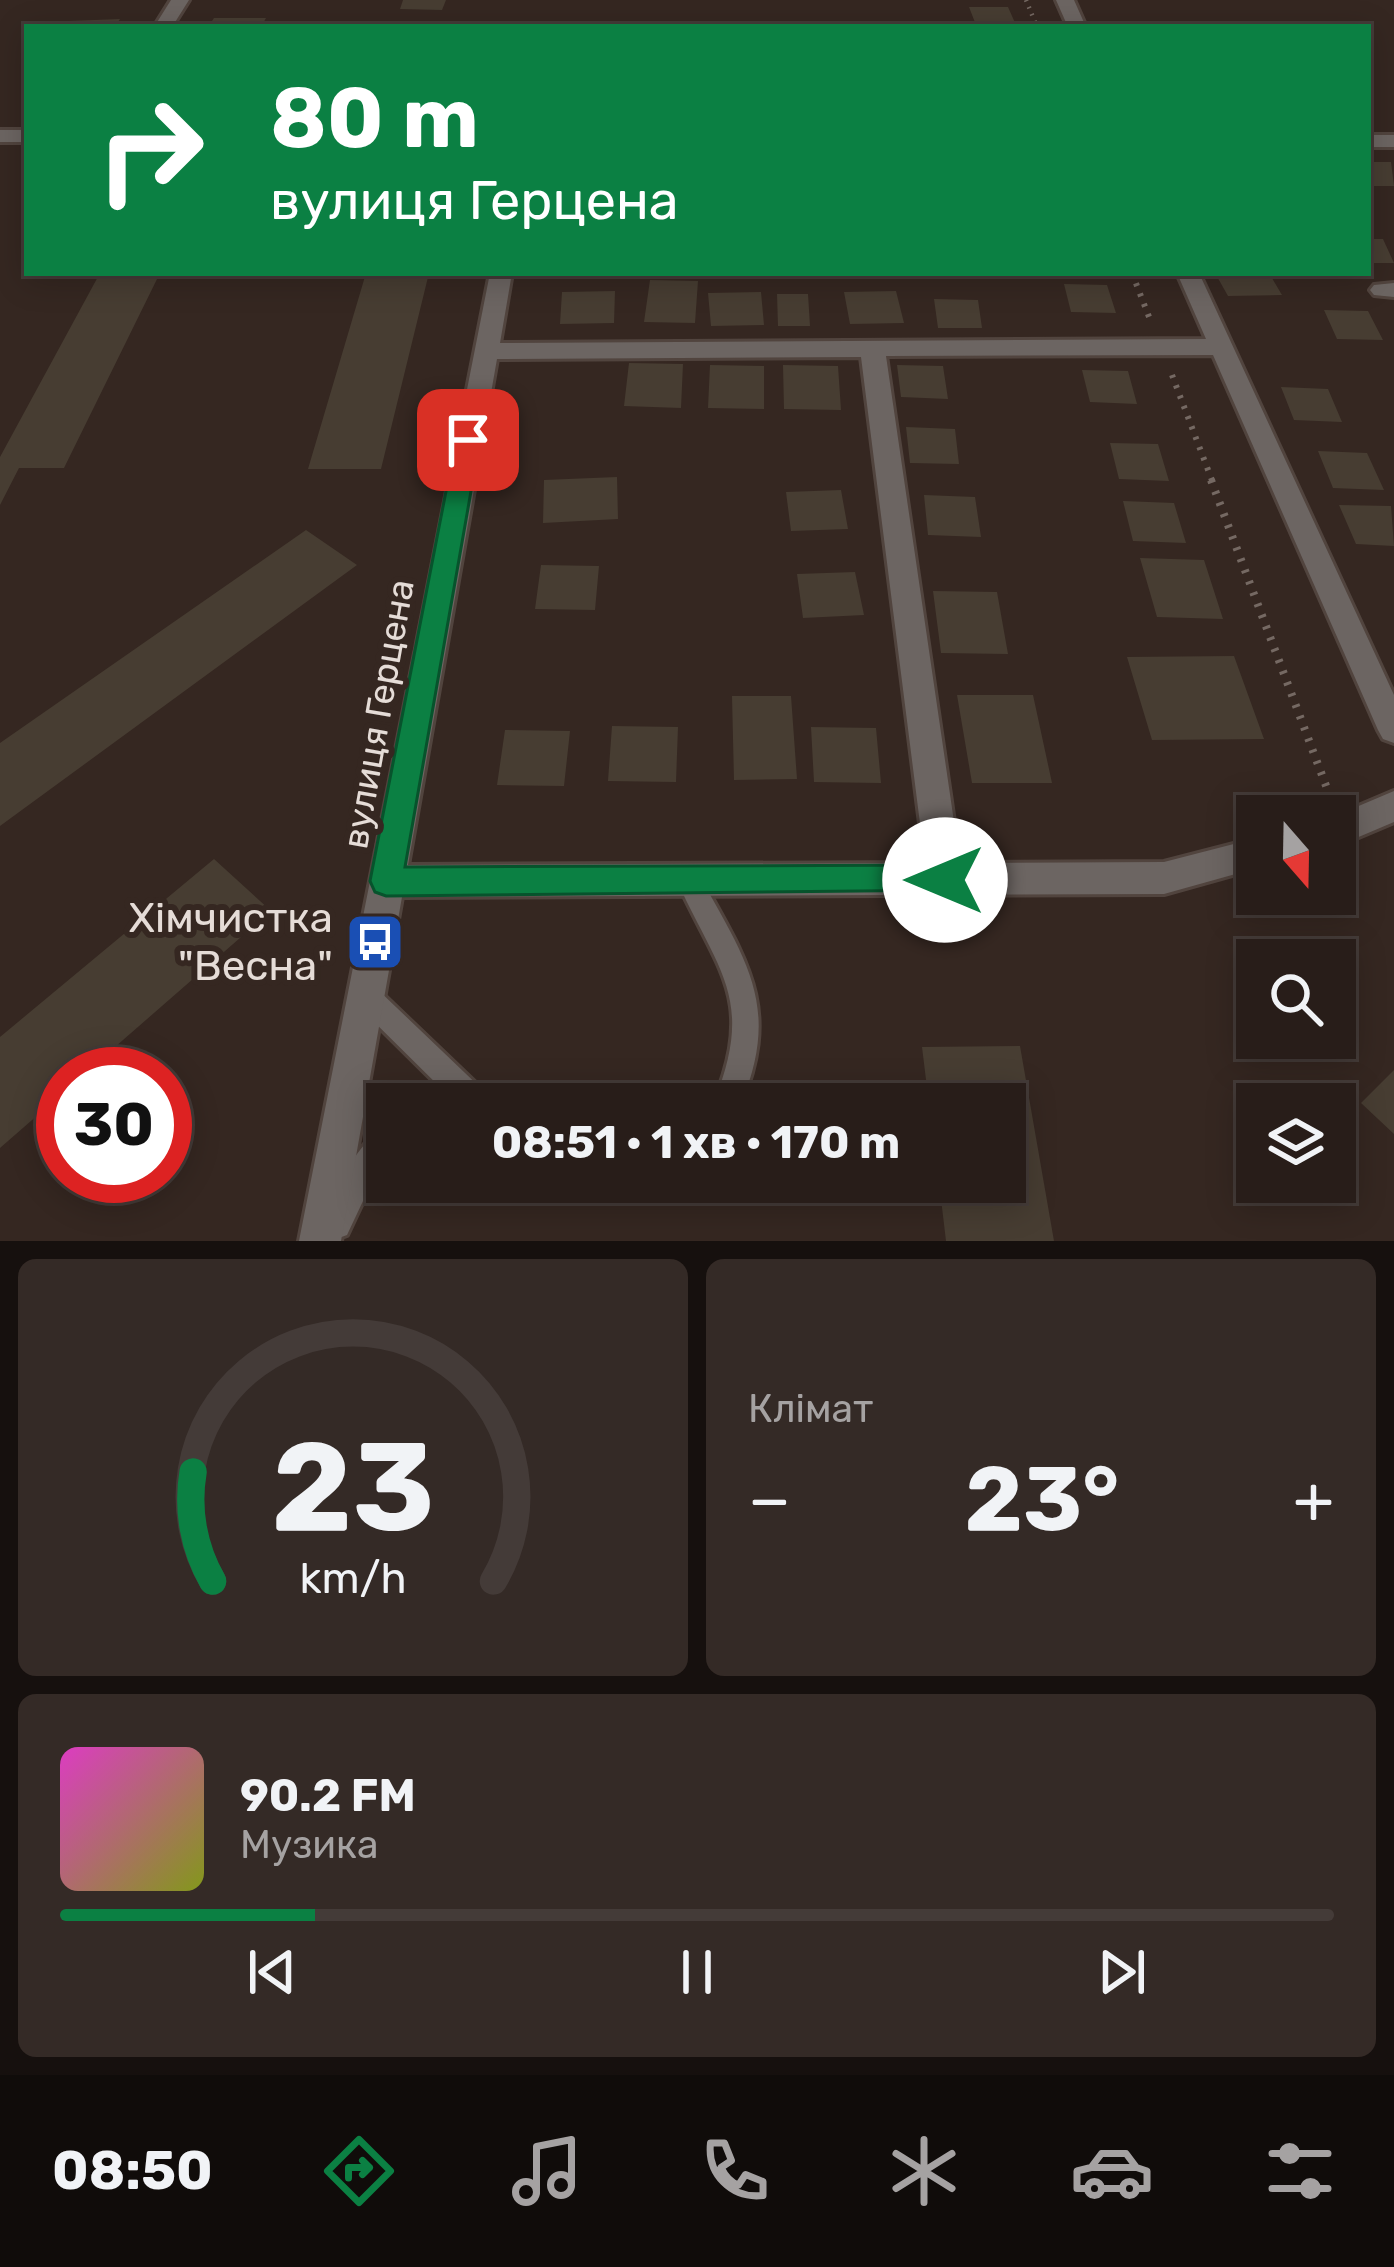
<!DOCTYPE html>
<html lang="uk">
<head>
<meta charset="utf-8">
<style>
	body { margin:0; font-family:Rubik,sans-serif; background:#342a26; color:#f1f3f6; height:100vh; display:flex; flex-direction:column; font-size:45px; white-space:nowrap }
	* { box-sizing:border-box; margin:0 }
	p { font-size:39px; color:#a5a2a2 }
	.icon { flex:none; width:66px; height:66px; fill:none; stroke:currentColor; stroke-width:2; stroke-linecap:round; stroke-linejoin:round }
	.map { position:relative; height:1241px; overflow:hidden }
	.side { display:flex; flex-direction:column; gap:18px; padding:18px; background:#16100e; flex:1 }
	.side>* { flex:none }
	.guide { position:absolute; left:24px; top:24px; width:1347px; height:252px; border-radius:0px; box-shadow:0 6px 30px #0003,0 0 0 3px #443b38; background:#0b8043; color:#fff; overflow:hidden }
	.needle { width:78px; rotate:160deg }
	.fabs { position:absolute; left:1236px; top:795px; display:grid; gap:24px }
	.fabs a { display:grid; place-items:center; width:120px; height:120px; border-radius:0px; background:#281d19; box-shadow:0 6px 30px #0003,0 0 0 3px #443b38; font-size:60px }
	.speed { position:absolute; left:36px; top:1047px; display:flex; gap:24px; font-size:60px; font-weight:700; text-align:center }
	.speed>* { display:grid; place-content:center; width:156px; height:156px; border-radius:50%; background:#281d19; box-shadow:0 6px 30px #0003,0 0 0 3px #443b38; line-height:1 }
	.speed .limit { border:18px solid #d22; background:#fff; color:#111 }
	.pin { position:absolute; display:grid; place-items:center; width:102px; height:102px; color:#fff; margin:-51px; border-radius:24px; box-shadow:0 6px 18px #0006 }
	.me { position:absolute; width:132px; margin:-66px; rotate:270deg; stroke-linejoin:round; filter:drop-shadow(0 0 9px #0008) }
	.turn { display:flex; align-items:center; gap:42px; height:252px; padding:0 48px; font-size:54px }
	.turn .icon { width:156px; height:156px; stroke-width:2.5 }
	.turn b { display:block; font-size:84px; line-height:102px }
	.big { font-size:90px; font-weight:700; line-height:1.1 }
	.side .tile { flex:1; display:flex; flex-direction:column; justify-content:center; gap:18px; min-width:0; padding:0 42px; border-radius:18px; background:#342a26 }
	.side .dial { align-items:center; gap:0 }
	.dial svg { height:312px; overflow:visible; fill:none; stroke:#443b38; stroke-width:7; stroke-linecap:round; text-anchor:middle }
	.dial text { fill:#f1f3f6; stroke:none }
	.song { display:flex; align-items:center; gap:36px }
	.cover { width:144px; height:144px; border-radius:18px; background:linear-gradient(135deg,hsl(310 70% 55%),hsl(70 70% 35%)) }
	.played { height:12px; border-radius:6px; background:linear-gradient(90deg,#0b8043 20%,#443b38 20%) }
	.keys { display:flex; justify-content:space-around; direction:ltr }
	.heat { display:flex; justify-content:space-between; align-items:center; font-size:66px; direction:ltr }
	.side .tiles { flex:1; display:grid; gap:18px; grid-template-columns:1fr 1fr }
	.tile:last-child { grid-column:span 2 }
	.trip { position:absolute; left:366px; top:1083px; width:660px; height:120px; border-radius:0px; background:#281d19; box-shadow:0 6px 30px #0003,0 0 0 3px #443b38; font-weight:700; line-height:120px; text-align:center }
	.tabs { display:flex; height:192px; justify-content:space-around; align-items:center; background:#100c0a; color:#a5a2a2 }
	.tabs .icon { width:84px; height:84px }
	.tabs .selected { color:#0b8043 }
	.tabs b { font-size:54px; color:#f1f3f6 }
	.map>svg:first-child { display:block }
	.building { fill:#473d32 }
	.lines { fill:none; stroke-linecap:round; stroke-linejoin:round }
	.lane-casing { stroke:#51443e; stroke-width:6 }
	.street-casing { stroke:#51443e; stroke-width:6 }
	.path-far2 { stroke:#756963; stroke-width:4.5; stroke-dasharray:1.5 6; stroke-linecap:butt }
	.path-far1 { stroke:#756963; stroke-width:6; stroke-dasharray:3 8; stroke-linecap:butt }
	.path { stroke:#756963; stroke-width:8; stroke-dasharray:3 9; stroke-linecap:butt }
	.lane { fill:#6c6562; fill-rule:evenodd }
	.street { fill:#6c6562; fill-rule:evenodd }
	.route { fill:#0b8043; stroke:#07532c; stroke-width:3 }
	.labels { text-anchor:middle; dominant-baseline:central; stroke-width:12; stroke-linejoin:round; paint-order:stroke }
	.street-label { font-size:36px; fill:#e5dcd7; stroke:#352721 }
	.near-poi-label { font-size:42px; fill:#e5dcd7; stroke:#352721; text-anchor:end }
</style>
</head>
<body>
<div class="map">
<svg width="1394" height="1241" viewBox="0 0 1394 1241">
	<rect width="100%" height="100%" fill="#352721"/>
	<path class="building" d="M403 0H446L442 10 400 9Z
		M969 7H1008L1016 25H976Z
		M214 18H266L261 27H208Z
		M120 19 115 27H64L68 21Z
		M1368 162H1391L1394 186H1368Z
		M1368 239H1383L1394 263H1368Z
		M100 273H160L64 468H19L0 505V457Z
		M366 273H429L381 469H308Z
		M1215 273H1269L1282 295 1228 296Z
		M650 280 698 281 695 323 644 322Z
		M1064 284 1107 285 1116 313 1071 312Z
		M615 291 614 323 560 324 562 292Z
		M896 291 904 323 850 324 844 292Z
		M761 292 764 325 711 326 708 293Z
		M777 294H808L810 326H778Z
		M934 299 978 300 982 328H938Z
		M1324 310 1368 311 1383 340 1337 339Z
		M629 363 683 364 681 408 624 406Z
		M710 365 764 366V409L708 408Z
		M783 365 838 366 841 410 784 409Z
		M897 365 943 366 948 399 901 397Z
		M1082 370 1128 371 1137 404 1090 402Z
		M1281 387 1328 389 1342 422 1294 420Z
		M906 427 955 429 959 464 910 463Z
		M1110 443 1158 444 1169 481 1119 479Z
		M1318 451 1367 453 1384 490 1333 488Z
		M617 477 618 519 543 523 544 480Z
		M841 490 848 529 791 531 786 492Z
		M924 495 975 497 981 537 928 535Z
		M1123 501 1174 503 1186 543 1133 541Z
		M1339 505 1391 506 1394 546 1356 544Z
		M306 530 357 565 0 826V743Z
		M1140 558 1204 560 1223 619 1157 617Z
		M541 565 599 566 595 610 535 609Z
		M855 572 864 615 803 618 797 574Z
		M933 591 997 592 1008 654 941 653Z
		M1234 656 1264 739 1152 740 1127 657Z
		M957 695H1033L1052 783H972Z
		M732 696H791L797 779 734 780Z
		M612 726 678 727 676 782 608 781Z
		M811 727 876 728 881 783 814 782Z
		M505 730 570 731 564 786 497 785Z
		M214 859 271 911 84 1074H63V1093L0 1148V1037Z
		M1020 1046 1054 1241H946L939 1182H1005V1104H929L922 1047Z
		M1394 1070V1134L1361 1103Z"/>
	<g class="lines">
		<defs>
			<path id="lane" d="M689 870 698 873C745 959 782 1005 741 1104H713C756 999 719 973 677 881L680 873Z
				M365 982 374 986 487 1094 491 1104H457L356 1004 352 995 356 986Z
				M387 1127V1164L371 1184 347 1235 336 1239 325 1235 321 1224C333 1195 357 1139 387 1127Z"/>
			<path id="street" d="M171 0H189L172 27H154Z
				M1056 0H1074L1086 27H1068Z
				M0 130H27V142H0Z
				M1368 135H1394V147H1368Z
				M490 273H512L500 343 1206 339 1177 273H1199L1394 695V743L1383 739 1378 730 1213 355 886 356 960 863 1164 862 1257 838V868L1164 894 402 897 341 1241H299ZM861 357 925 863 408 865 497 359Z
				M1394 283V297L1374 295 1370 290 1374 285Z
				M1394 791V822L1335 847V816Z"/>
		</defs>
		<use href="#lane" class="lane-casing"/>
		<use href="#street" class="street-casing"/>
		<path class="path-far2" d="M1026 0 1037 27"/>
		<path class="path-far1" d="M1132 273 1151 322
			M1172 375 1213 483"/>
		<path class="path" d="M1211 480 1331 799"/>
		<use href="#lane" class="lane"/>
		<use href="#street" class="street"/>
	</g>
	<path class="route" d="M468 431 480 440 405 867 945 865 957 869 961 880 957 890 386 896 375 892 370 881 456 440Z"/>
	<defs>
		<symbol id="bus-square" viewBox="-11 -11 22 22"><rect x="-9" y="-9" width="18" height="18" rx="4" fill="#1a4fb4" stroke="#352721"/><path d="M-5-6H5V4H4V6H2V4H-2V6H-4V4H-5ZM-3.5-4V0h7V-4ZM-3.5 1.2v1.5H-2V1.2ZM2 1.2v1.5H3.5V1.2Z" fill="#fff"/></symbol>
	</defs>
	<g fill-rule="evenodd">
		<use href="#bus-square" x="342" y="909" width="66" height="66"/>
	</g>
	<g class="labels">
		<g class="street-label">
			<text transform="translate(378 714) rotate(-80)">вулиця Герцена</text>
		</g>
		<g class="near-poi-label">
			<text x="333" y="918">Хімчистка<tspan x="333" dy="48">"Весна"</tspan></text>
		</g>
	</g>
</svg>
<div class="fabs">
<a><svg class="needle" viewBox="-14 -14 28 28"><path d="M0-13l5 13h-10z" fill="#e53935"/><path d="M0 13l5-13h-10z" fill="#a5a2a2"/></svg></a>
<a><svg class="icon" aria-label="search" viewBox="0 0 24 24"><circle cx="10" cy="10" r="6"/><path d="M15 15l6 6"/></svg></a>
<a><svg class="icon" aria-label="layers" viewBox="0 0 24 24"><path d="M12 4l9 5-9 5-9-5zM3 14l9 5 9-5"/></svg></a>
</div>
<div class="speed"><div class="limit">30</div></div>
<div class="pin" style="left:468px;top:440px;background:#d93025"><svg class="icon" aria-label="arrive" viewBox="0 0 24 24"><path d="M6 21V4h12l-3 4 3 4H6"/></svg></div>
<svg class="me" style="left:945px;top:880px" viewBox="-20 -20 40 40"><circle r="19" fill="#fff"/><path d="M0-13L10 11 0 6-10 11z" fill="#0b8043"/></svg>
<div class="trip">08:51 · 1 хв · 170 m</div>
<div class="guide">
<div class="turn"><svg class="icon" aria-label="right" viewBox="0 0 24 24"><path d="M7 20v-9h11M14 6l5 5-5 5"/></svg><div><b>80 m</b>вулиця Герцена</div></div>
</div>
</div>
<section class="side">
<div class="tiles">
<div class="tile dial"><svg viewBox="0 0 100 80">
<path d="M14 69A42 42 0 1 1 86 69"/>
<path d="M14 69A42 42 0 0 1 9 41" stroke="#0b8043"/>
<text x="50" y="56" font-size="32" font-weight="700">23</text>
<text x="50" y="72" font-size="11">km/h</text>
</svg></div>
<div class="tile"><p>Клімат</p>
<div class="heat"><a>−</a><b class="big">23°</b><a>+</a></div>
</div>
<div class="tile">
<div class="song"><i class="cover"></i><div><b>90.2 FM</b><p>Музика</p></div></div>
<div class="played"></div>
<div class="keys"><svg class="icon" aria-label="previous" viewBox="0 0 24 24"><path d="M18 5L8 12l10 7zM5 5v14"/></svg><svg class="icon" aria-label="pause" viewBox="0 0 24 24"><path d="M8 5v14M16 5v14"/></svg><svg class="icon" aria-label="next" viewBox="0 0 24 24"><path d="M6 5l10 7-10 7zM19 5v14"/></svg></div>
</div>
</div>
</section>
<nav class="tabs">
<b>08:50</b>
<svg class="icon selected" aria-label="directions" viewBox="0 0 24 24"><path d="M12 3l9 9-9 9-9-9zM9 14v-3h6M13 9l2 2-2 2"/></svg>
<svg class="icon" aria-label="music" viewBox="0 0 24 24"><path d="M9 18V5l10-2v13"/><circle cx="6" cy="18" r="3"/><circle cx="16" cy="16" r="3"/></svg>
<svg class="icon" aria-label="phone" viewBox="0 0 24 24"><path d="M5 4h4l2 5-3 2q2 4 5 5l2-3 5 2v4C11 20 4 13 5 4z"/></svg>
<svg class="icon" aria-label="climate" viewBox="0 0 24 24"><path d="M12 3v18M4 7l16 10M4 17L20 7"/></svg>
<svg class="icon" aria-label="car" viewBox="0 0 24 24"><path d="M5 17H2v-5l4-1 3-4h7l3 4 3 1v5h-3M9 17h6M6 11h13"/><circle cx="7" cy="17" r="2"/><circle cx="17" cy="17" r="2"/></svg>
<svg class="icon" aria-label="filters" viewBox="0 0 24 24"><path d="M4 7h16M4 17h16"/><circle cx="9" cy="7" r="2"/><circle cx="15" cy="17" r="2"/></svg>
</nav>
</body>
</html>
